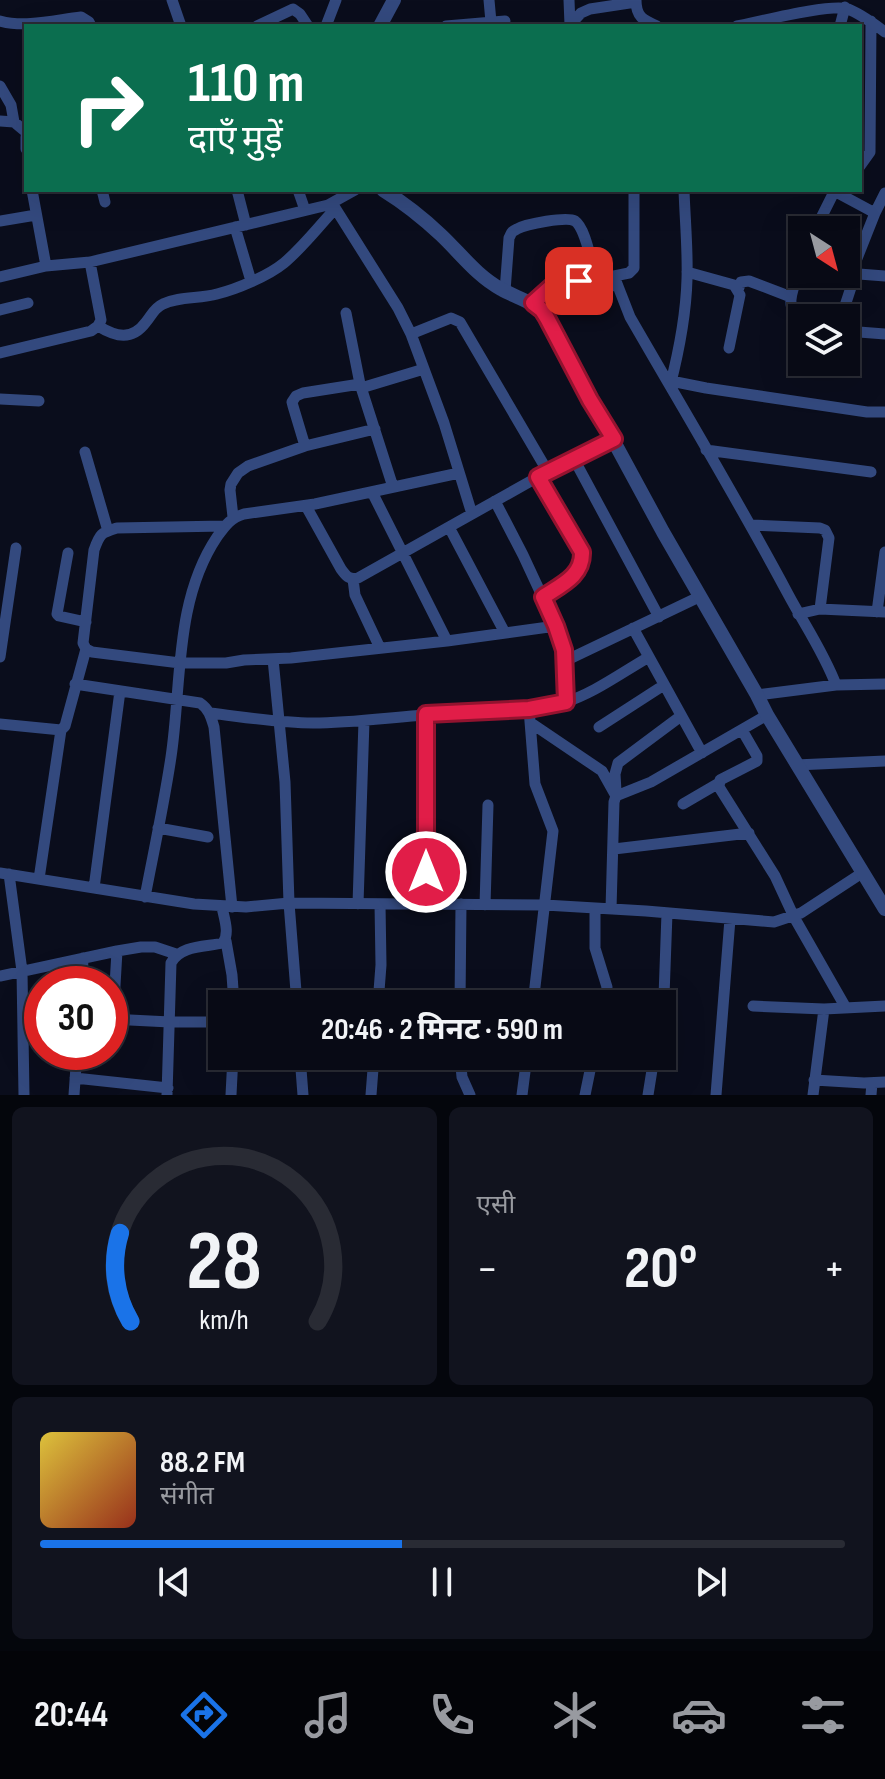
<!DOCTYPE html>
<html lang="hi">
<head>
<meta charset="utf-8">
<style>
	body { margin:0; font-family:"Sofia Sans Condensed","Noto Sans Devanagari",sans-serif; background:#11131e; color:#f1f3f6; height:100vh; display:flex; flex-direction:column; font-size:30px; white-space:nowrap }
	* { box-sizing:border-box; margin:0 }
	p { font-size:26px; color:#989aa0 }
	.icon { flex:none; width:44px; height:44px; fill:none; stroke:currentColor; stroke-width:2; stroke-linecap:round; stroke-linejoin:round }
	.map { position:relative; height:1095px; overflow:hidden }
	.sheet { display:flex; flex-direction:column; gap:12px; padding:12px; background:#04060c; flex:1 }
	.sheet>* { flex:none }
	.top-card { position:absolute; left:24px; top:24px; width:838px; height:168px; border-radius:0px; box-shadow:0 8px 32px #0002,0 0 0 2px #292b34; background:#0b6e4f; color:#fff; overflow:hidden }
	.needle { width:52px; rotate:144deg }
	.fabs { position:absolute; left:788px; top:216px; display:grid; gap:16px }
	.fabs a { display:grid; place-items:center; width:72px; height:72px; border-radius:0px; background:#080a15; box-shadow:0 8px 32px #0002,0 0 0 2px #292b34; font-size:40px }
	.speed { position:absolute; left:24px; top:966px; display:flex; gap:16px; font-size:40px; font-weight:700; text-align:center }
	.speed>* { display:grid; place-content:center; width:104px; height:104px; border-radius:50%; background:#080a15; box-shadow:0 8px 32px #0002,0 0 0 2px #292b34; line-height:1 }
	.speed .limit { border:12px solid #d22; background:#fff; color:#111 }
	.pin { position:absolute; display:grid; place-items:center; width:68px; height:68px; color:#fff; margin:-34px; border-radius:16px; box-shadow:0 4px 12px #0006 }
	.me { position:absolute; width:88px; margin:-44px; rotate:0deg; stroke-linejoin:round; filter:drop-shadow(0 0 6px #0008) }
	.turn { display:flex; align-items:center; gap:28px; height:168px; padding:0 32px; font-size:36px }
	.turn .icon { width:104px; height:104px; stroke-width:2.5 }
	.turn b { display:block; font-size:56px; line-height:68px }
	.big { font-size:60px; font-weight:700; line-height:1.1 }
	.sheet .widget { flex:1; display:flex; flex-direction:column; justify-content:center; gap:12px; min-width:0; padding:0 28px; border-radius:12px; background:#11131e }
	.sheet .dial { align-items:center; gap:0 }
	.dial svg { height:208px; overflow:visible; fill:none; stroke:#292b34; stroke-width:7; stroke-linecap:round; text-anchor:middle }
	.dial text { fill:#f1f3f6; stroke:none }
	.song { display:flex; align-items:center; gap:24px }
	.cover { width:96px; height:96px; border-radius:12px; background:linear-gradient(135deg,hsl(50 70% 55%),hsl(10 70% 35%)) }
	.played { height:8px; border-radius:4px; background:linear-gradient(90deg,#1a73e8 45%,#292b34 45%) }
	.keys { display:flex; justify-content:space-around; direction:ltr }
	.heat { display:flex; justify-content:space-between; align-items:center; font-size:44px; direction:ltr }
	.sheet .tiles { flex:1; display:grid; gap:12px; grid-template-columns:1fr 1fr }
	.widget:last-child { grid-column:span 2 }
	.trip { position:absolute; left:208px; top:990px; width:468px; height:80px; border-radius:0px; background:#080a15; box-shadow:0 8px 32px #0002,0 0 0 2px #292b34; font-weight:700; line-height:80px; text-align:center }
	.tabs { display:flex; height:128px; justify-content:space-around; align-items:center; background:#030408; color:#989aa0 }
	.tabs .icon { width:56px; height:56px }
	.tabs .active { color:#1a73e8 }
	.tabs b { font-size:36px; color:#f1f3f6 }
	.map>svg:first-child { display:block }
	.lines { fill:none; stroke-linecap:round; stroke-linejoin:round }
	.minor { stroke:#33497e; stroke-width:11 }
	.tertiary { stroke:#33497e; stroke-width:14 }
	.route-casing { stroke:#92132f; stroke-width:20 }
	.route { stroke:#e11d48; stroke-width:14 }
</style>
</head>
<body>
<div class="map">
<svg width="885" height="1095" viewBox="0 0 885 1095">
	<rect width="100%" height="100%" fill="#0a0d1c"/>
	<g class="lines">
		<path class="minor" d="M172 0 181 26
			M489 0 491 22
			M569 0 570 25
			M636 0C636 17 643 20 657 26
			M0 21C26 28 55 20 81 17L89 22 91 26
			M257 26 293 9 300 14 308 26
			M326 26 336 0
			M446 26 505 21
			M569 26 581 13 590 9 636 2
			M737 26C758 22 831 3 848 9 861 14 874 24 885 32
			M840 26 845 7
			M0 86 11 105 14 122
			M0 121 14 122 26 132
			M26 137V149
			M860 166 870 152 871 21
			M32 190 46 266
			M102 190 105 202
			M237 190 246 225
			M298 190 305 210
			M634 190V268L629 273 614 276 630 317C683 409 738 500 788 594 804 624 824 653 836 685
			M834 191 875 213
			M885 193 875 213 854 266 856 272 859 274 885 276
			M332 203 398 308 411 334 444 423 472 514
			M0 221 36 215
			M235 227 251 281
			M815 230 835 190
			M802 265C795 285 781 307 802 321
			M687 272 734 285 740 295 729 348
			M0 277 46 266 90 262 328 205 355 190
			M738 290 741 282 749 281 791 297
			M505 291 509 238C512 232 511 232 517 229 526 224 567 216 575 221 585 228 590 257 594 270L597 274 606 276 615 286
			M533 303 552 286 606 276
			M0 310 28 303
			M346 313 360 384 393 487
			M841 318 856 272
			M98 326C116 337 132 341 146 322 152 315 154 308 163 304 179 296 200 299 217 294 237 289 268 276 284 263 303 247 319 226 335 209
			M846 331 885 334
			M411 334 451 318 460 322 548 472
			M0 353 91 331 98 326 101 320 90 262
			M671 381 706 388 867 412H885
			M670 386C679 351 686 316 687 279 688 250 685 220 684 190
			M361 388 424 369
			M0 399 39 401
			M305 446 293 406 292 402 296 396 303 393 360 384
			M706 450 871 472
			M85 452 108 531
			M574 459 659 617
			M538 477 582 552C583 576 561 585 543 597
			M372 492 447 641
			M495 501 523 555 556 626 564 650 566 702
			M306 506 341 569C346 576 349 580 358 578L538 477 614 439
			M233 517 230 490 231 484 238 473 248 466 305 446 375 429
			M751 525 820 528 825 530 829 538 820 609
			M224 526 117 528C101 533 100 533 94 550L83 643 86 649 92 652 180 663H226L244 660 291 658 447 641 556 626
			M449 527 505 633
			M68 553 57 614 59 616 86 622
			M353 579 355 595 380 648
			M877 612 885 552
			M798 614 820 609 885 612
			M633 628 702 753
			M0 657 16 548
			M273 659 285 782 289 903 297 1004
			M565 661 701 596
			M75 684 200 703C209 709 211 717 214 727L232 907
			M757 695 836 685 885 684
			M529 709 535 784 553 831 533 1004
			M210 713C244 717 278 723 313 723 356 723 398 716 441 714 481 712 525 715 563 703 593 694 621 673 649 657
			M531 723 602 771 616 796
			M0 724 61 730 65 726 86 649
			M599 727 664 685
			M742 730 757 756V761L720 780 719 787 775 876 794 917 846 1008
			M796 765 885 761
			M616 791 615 774 618 763 681 716
			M683 804 719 783
			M158 828 208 837
			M614 849 749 833
			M0 873 194 904 246 907 289 903 545 905 646 911 774 922 801 913 862 873
			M9 874 22 971 24 1095
			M39 879 61 730
			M94 888 120 691
			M145 897C154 850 164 804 171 757 182 684 174 601 217 537 225 526 230 518 244 514L315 504 459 473
			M358 904 364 721
			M426 904V714
			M485 905 488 805
			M595 909V948L607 987 604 1004
			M611 909 614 802 616 796 651 782 767 715
			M226 941 232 975 234 1004
			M0 976 117 951 141 947H155L176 954
			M82 984 83 958
			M378 1004 381 965 380 904
			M460 1004 461 904
			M753 1006 824 1009 885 1006
			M23 1013 42 1015
			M110 1019 170 1022H222
			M113 1020 117 951
			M662 1052 667 913
			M300 1056 303 1095
			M460 1056 462 1077 470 1095
			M75 1078 168 1088
			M814 1080 864 1083 885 1082
			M74 1095 77 1052
			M167 1095 171 963C180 945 206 947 223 943 230 933 224 918 222 907
			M231 1095 233 1056
			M371 1095 374 1056
			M522 1095 527 1056
			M585 1095 593 1056
			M648 1095 652 1070 660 1056
			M716 1095 730 919
			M813 1095 824 1009
			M871 1095 872 1083"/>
		<path class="tertiary" d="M380 26 394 0
			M383 190C404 203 423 218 441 235 461 254 477 276 501 289 518 299 535 301 547 318L663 532 757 695 767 715 885 909"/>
	</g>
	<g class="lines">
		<defs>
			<path id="route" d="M426 872V714L529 709 566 702 564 650 556 626 543 597C561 585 583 576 582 552L538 477 614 439 590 400 547 318 542 310 533 303 552 286 579 281"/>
		</defs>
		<use href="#route" class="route-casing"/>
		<use href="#route" class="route"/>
	</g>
</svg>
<div class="fabs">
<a><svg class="needle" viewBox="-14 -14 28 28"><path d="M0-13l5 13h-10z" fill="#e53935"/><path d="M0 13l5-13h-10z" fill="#989aa0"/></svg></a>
<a><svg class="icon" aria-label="layers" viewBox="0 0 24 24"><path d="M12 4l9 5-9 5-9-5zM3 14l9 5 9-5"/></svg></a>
</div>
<div class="speed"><div class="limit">30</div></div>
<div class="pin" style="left:579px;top:281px;background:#d93025"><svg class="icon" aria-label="arrive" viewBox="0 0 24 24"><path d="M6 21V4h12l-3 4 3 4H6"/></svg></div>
<svg class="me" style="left:426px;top:872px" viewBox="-20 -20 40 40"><circle r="17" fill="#e11d48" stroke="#fff" stroke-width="3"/><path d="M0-11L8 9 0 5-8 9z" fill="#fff"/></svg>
<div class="trip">20:46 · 2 मिनट · 590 m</div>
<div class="top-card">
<div class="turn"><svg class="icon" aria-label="right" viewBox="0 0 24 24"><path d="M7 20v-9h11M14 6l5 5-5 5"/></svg><div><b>110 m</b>दाएँ मुड़ें</div></div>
</div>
</div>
<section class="sheet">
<div class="tiles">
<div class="widget dial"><svg viewBox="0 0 100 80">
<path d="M14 69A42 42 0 1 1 86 69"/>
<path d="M14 69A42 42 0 0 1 10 35" stroke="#1a73e8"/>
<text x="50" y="56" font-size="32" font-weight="700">28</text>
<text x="50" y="72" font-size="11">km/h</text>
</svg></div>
<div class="widget"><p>एसी</p>
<div class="heat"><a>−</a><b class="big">20°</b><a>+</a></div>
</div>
<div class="widget">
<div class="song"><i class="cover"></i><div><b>88.2 FM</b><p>संगीत</p></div></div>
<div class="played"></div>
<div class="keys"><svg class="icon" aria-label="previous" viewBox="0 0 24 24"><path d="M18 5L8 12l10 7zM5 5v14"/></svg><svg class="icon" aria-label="pause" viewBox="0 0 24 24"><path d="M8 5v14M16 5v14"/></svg><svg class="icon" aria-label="next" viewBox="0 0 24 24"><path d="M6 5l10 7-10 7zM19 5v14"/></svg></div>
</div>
</div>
</section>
<nav class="tabs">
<b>20:44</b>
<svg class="icon active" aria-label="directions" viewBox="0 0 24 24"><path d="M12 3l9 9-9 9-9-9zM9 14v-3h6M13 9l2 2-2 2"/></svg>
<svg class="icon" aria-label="music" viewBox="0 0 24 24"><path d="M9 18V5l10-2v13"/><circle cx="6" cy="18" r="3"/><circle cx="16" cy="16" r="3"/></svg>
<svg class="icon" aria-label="phone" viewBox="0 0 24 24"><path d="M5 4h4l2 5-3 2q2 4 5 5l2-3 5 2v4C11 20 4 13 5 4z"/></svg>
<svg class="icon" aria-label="climate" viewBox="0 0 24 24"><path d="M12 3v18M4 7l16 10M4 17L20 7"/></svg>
<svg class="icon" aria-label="car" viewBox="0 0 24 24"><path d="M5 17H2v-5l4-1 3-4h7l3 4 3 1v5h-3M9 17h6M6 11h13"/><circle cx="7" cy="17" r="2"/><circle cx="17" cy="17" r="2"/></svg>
<svg class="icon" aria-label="filters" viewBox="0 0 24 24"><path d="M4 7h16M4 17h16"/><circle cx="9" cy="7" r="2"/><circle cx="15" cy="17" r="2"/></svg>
</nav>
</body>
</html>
